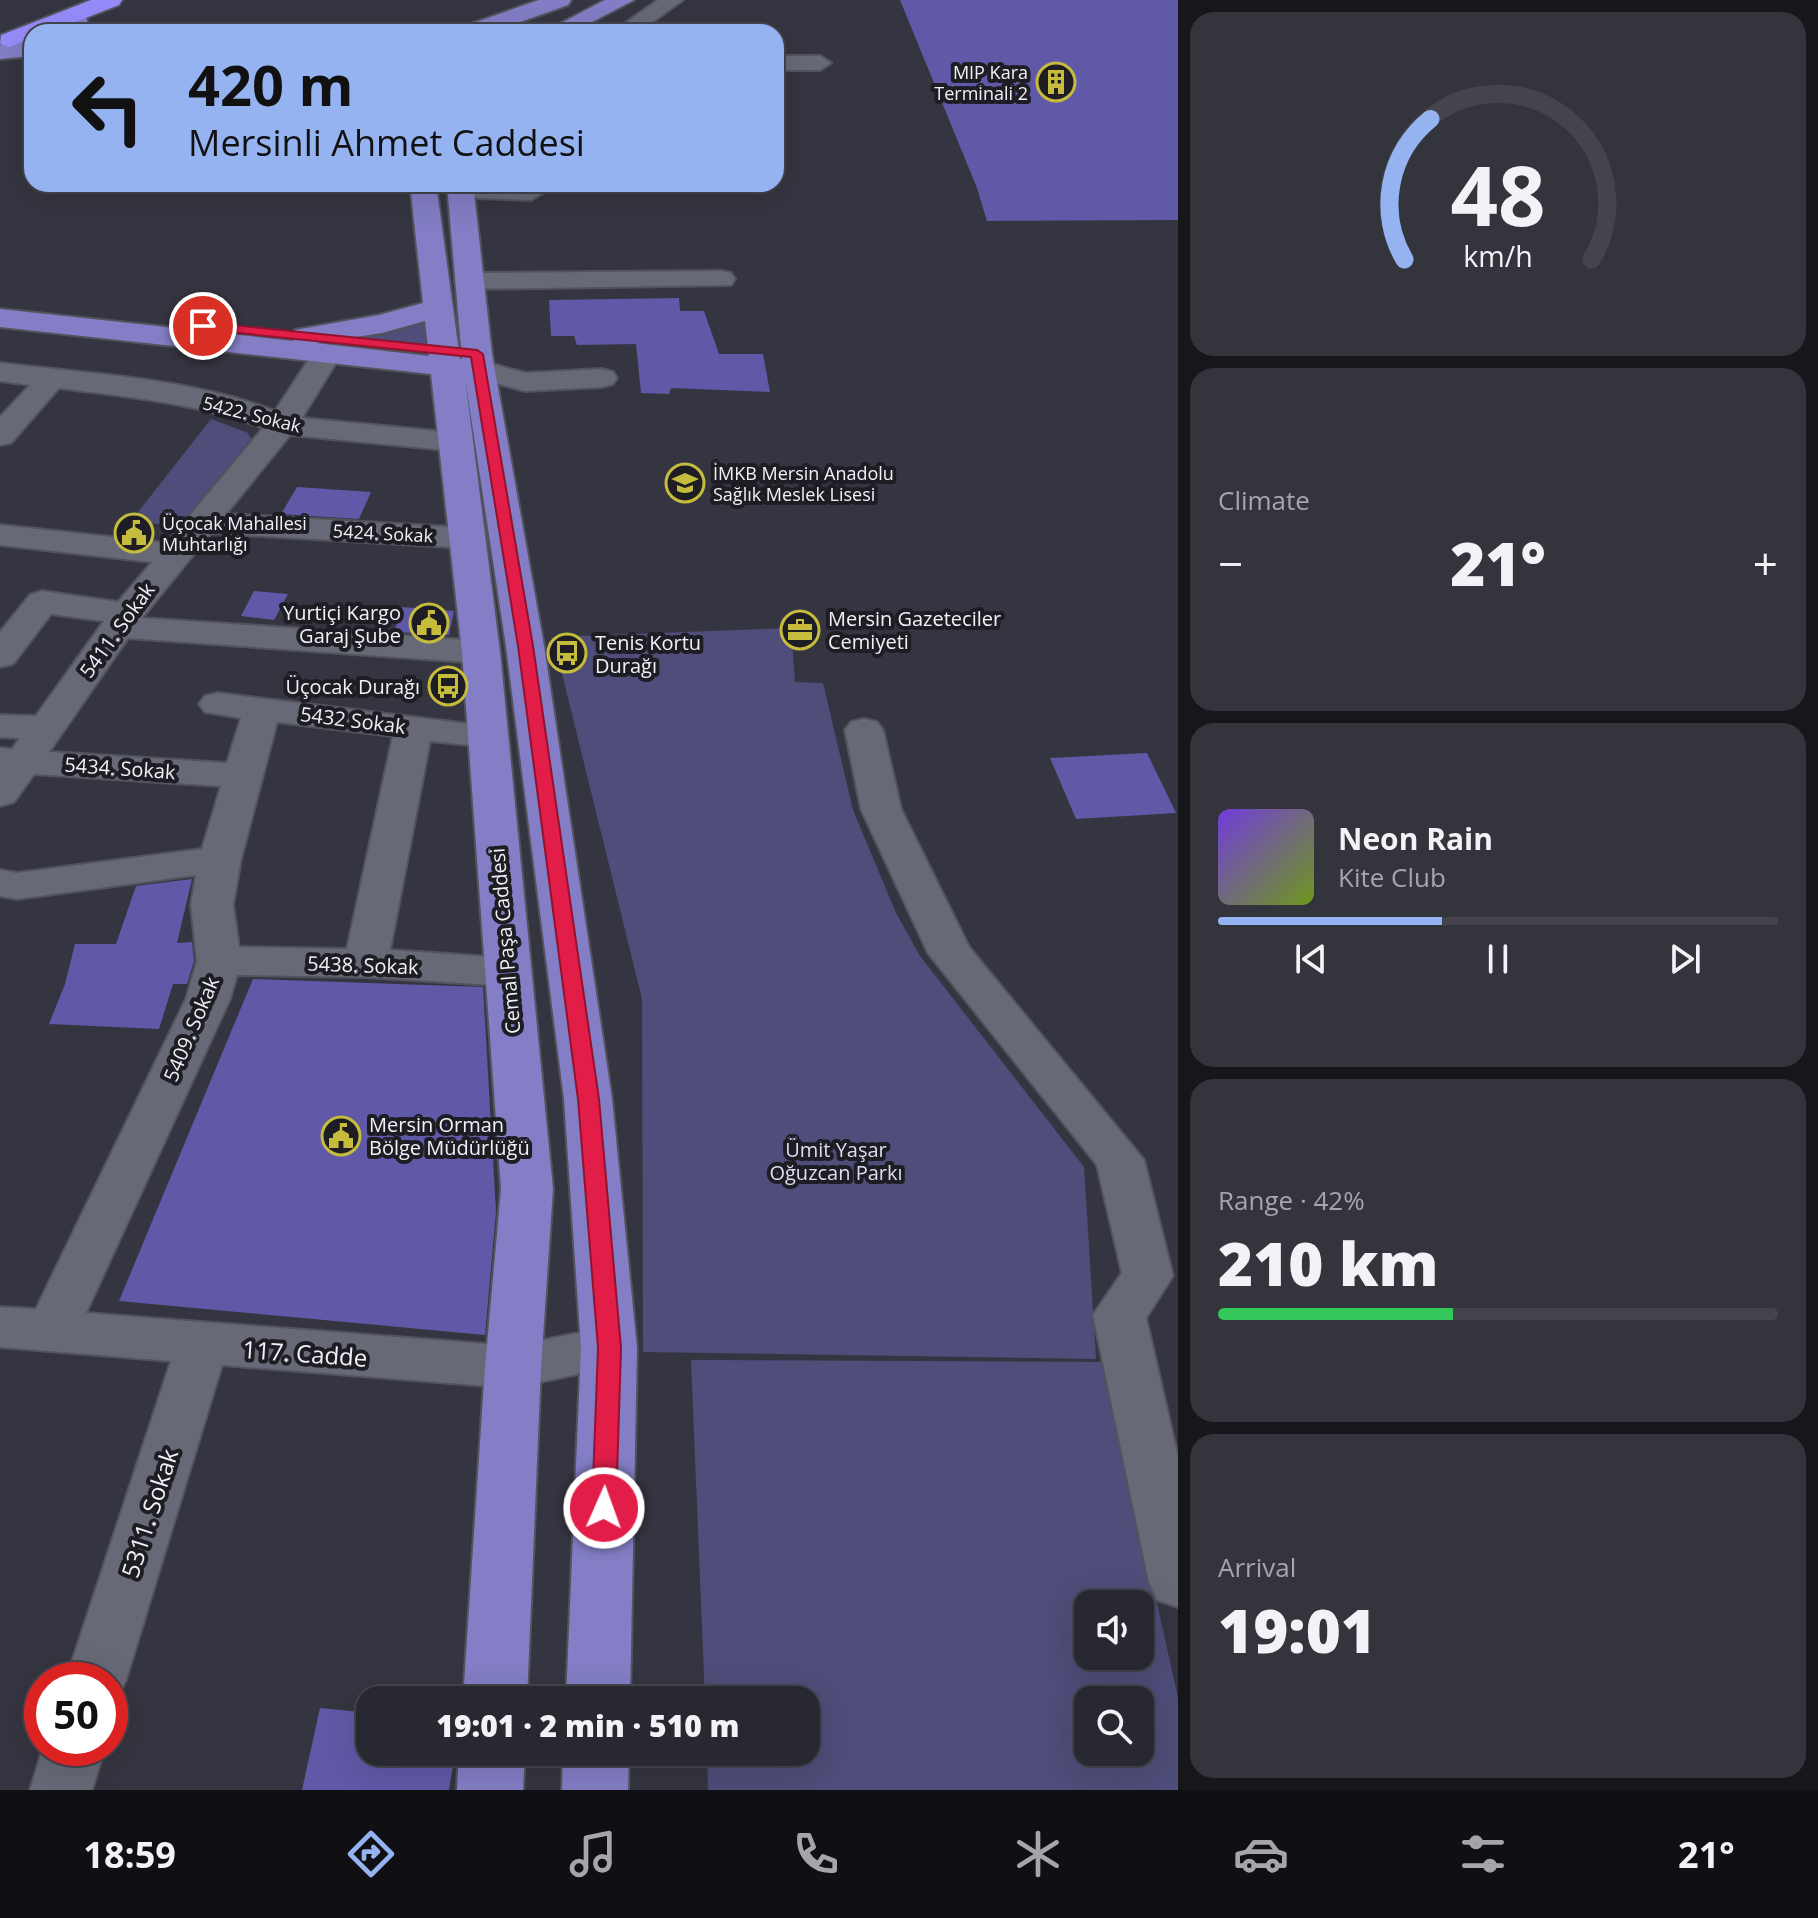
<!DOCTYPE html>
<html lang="en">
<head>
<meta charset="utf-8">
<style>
	body { margin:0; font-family:"Open Sans",sans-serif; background:#34343d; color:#f1f3f6; height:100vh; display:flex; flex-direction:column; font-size:30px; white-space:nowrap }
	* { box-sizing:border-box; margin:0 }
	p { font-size:26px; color:#a5a6ab }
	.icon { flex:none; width:44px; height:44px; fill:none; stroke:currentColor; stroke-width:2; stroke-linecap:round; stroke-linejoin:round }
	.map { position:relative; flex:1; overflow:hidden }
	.panel { display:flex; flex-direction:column; gap:12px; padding:12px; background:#16161b; width:640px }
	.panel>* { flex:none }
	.banner { position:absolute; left:24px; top:24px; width:760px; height:168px; border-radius:24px; box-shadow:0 8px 32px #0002,0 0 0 2px #44444d; background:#95b2f1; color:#111; overflow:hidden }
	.controls { position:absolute; left:1074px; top:1590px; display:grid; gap:16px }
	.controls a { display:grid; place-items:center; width:80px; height:80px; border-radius:16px; background:#282831; box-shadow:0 8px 32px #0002,0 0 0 2px #44444d; font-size:40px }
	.speed { position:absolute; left:24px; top:1662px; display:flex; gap:16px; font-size:40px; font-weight:700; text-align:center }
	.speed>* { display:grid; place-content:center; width:104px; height:104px; border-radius:50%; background:#282831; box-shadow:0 8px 32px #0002,0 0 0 2px #44444d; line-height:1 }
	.speed .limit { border:12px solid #d22; background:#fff; color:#111 }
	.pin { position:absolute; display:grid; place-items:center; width:68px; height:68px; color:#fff; margin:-34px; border:4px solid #fff; border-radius:50%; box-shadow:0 2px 8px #0007 }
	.me { position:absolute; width:88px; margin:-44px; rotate:2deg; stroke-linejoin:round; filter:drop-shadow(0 0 6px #0008) }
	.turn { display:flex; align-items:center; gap:28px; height:168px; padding:0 32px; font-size:36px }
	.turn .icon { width:104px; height:104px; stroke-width:2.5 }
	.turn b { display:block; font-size:56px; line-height:68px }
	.big { font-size:60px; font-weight:800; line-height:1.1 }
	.panel .card { flex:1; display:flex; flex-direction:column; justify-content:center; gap:12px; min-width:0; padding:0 28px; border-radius:24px; background:#34343d }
	.panel .dial { align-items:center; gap:0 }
	.dial svg { height:208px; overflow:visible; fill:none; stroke:#44444d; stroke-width:7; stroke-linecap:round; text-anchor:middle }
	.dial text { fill:#f1f3f6; stroke:none }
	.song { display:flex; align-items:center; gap:24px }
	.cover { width:96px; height:96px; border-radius:12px; background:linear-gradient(135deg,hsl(260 70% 55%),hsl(80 70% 35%)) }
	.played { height:8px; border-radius:4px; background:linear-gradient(90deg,#95b2f1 40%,#44444d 40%) }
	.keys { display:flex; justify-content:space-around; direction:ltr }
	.heat { display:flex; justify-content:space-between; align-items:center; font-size:44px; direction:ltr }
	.charge { height:12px; border-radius:6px; background:linear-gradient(90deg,#34c759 42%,#44444d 0) }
	.trip { position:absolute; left:356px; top:1686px; width:464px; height:80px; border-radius:24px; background:#282831; box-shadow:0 8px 32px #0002,0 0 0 2px #44444d; font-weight:800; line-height:80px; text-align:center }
	.tabs { display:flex; height:128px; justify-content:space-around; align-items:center; background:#101014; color:#a5a6ab }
	.tabs .icon { width:56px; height:56px }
	.tabs .on { color:#95b2f1 }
	.tabs b { font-size:36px; color:#f1f3f6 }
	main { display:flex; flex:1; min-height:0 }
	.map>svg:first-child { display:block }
	.green { fill:#4f4d79; fill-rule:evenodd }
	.building { fill:#6059a7 }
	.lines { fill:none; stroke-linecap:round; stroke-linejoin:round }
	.minor-casing { stroke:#53535d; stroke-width:4 }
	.major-casing { stroke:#53535d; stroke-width:4 }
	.highway-casing { stroke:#53535d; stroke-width:4 }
	.minor { fill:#686977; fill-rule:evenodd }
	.major { fill:#837ec5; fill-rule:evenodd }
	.highway { fill:#958cf9; fill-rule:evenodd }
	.route { fill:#e11d48; stroke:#92132f; stroke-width:2 }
	.labels { text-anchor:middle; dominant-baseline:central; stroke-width:8; stroke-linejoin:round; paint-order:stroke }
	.far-poi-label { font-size:18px; fill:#f0f0f8; stroke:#1d1d23; text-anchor:start }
	.far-street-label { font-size:18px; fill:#f0f0f8; stroke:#1d1d23 }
	.poi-label { font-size:20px; fill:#f0f0f8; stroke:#1d1d23; text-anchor:start }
	.street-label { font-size:20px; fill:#f0f0f8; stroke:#1d1d23 }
	.park-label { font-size:20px; fill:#dddef4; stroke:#1d1d23 }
	.near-street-label { font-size:24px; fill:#f0f0f8; stroke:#1d1d23 }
</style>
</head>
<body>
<main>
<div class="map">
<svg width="1178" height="1790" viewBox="0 0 1178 1790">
	<rect width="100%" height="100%" fill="#353541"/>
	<path class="green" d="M425 320 428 345 332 335Z
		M211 419 248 433 251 439 182 527 131 521Z
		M791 628 795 682 823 683 853 810 896 913 920 956 1084 1167 1096 1359 643 1352 642 999 553 637Z
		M691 1360 1104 1362 1178 1698V1790H708L707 1752H806V1700H705ZM1088 1604H1140V1656H1088ZM1088 1700H1140V1752H1088Z"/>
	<path class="building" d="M900 0H1178V220L987 221 977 188Z
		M679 298 680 311H704L719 354H763L770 392 671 388 669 394 641 393 636 344 577 345 574 336H551L549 300Z
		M297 487 371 492 359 519 281 514Z
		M254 591 288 594 274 620 241 616Z
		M402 607 454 611 449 635 394 632Z
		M1147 753 1176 813 1076 819 1050 758Z
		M192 879 177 943 192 942 194 961 187 984H173L159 1029 49 1024 65 984 75 944H116L136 886Z
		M253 979 483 987 496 1211 485 1335 119 1301Z
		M320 1708 370 1713V1752H455L449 1790H302Z"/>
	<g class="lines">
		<defs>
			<path id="minor" d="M658 0H683L639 32H613Z
				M776 56H820L831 63 820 70H776Z
				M460 184H544V192L531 200 451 197 447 192 451 187Z
				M721 271 731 273 735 279 731 285 469 289 459 287 455 281 459 275 469 273Z
				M325 347 335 350 340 356 302 418 457 433 468 435 473 442 468 449 457 451 290 435 226 514 468 528 480 531 485 538 480 545 468 548 211 533 142 618 481 641 494 644 499 652 494 660 481 663 128 638 49 752 227 763 241 718 205 712 199 704 205 696 218 693 502 728 507 736 502 744 488 747 430 741 390 950 508 958 523 962 530 972 523 982 508 986 366 977 237 975 230 999 86 1313 513 1346 609 1327 628 1333 635 1348 628 1363 513 1388 222 1365 126 1680 117 1699 110 1702V1680H66L171 1361 0 1347V1307L36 1309 186 999 197 961 191 905 196 875 17 899 0 896V870L17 873 202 849 221 786 34 774 14 802 0 806V748L12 749 20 738 0 737V715L36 716 104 621 51 614 13 664 0 667V632L30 595 42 591 118 602 152 562 0 545V525L167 543 263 428C198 403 128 397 59 388L11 443 0 445V417L30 385 0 381V363C91 374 189 378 275 411L315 350ZM277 722 393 736 347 949 239 947 233 905 241 859Z
				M481 361 526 373 602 369 613 372 617 378 613 384 602 387 525 391 470 376 466 370 470 364Z
				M864 719 877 722 883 730 901 809 969 947 1144 1160 1173 1276 1146 1318 1178 1457V1607L1157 1600 1149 1582 1093 1315 1122 1273 1097 1165 928 953 861 809 845 730 851 722Z
				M43 1748H105L92 1790H30Z"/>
			<path id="major" d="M539 0H571L568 5 492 32H459L462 27Z
				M605 0H634L573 32H544Z
				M76 6 84 8 88 25 96 32H68L65 13Z
				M32 42V56L0 59V45Z
				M410 184H436L460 359H462L447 184H473L492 354 544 646 612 1099 637 1348 630 1700H566L581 1348 564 1099 506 646 465 378 500 652 553 1189 541 1367 527 1700H463L485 1367 501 1189 462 652 431 374 0 327V309L294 341 291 336 295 330 379 315 423 303ZM425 321 429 356 316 343 382 333Z
				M459 1752H525L523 1790H457Z
				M563 1752H629L628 1790H562Z"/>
			<path id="highway" d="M91 0H122L119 5 50 32H32V39L9 47 0 44 1 35Z"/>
		</defs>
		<use href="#minor" class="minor-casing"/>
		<use href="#major" class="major-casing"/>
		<use href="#highway" class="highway-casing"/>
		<use href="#minor" class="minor"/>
		<use href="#major" class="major"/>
		<use href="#highway" class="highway"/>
	</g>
	<path class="route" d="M203 322 477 350 483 354 533 646 599 1099 621 1348 616 1508 613 1515 604 1519 595 1515 592 1508 598 1348 578 1099 518 646 471 357 199 329 197 326Z"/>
	<defs>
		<symbol id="building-ring" viewBox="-11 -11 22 22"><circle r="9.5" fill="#1d1d23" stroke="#c5bc3d" stroke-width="1.5"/><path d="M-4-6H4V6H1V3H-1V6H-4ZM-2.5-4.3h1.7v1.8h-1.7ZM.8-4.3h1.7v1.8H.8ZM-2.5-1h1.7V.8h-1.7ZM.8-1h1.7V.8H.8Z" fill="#c5bc3d"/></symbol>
		<symbol id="school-ring" viewBox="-11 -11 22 22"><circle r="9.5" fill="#1d1d23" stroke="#c5bc3d" stroke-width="1.5"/><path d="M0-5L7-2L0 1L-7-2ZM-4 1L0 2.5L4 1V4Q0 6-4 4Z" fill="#c5bc3d"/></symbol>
		<symbol id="civic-ring" viewBox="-11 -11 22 22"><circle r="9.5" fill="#1d1d23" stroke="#c5bc3d" stroke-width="1.5"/><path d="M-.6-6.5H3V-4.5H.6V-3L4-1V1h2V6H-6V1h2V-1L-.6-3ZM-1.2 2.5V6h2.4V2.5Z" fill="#c5bc3d"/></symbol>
		<symbol id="office-ring" viewBox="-11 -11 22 22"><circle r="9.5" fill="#1d1d23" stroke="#c5bc3d" stroke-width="1.5"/><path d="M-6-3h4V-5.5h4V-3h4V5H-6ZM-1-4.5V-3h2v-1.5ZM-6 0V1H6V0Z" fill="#c5bc3d"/></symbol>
		<symbol id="bus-ring" viewBox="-11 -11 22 22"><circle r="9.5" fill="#1d1d23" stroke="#c5bc3d" stroke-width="1.5"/><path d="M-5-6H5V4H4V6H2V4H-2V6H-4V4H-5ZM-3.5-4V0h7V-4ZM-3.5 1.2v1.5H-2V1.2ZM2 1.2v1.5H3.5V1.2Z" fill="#c5bc3d"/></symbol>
	</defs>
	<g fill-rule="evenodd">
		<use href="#building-ring" x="1034" y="60" width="44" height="44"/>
		<use href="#school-ring" x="663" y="461" width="44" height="44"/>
		<use href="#civic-ring" x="112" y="511" width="44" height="44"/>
		<use href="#civic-ring" x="407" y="601" width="44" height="44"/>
		<use href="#office-ring" x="778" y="608" width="44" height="44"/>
		<use href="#bus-ring" x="545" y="631" width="44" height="44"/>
		<use href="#bus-ring" x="426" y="664" width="44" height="44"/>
		<use href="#civic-ring" x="319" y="1114" width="44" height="44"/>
	</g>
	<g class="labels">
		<g class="far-poi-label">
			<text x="1028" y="72" text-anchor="end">MIP Kara<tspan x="1028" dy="21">Terminali 2</tspan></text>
			<text x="713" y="473">İMKB Mersin Anadolu<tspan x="713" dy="21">Sağlık Meslek Lisesi</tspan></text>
			<text x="162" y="523">Üçocak Mahallesi<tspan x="162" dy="21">Muhtarlığı</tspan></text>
		</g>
		<g class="far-street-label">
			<text transform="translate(252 414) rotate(14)">5422. Sokak</text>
			<text transform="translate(383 533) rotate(3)">5424. Sokak</text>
		</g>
		<g class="poi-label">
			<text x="401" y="612" text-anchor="end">Yurtiçi Kargo<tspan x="401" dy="23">Garaj Şube</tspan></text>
			<text x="828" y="618">Mersin Gazeteciler<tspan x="828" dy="23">Cemiyeti</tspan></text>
			<text x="595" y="642">Tenis Kortu<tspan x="595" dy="23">Durağı</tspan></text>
			<text x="420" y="686" text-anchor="end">Üçocak Durağı</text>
			<text x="369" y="1124">Mersin Orman<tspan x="369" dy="23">Bölge Müdürlüğü</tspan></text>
		</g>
		<g class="street-label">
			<text transform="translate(117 630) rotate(-54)">5411. Sokak</text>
			<text transform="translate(353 720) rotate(7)">5432 Sokak</text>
			<text transform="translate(120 768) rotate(4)">5434. Sokak</text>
			<text transform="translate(505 941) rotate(-95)">Cemal Paşa Caddesi</text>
			<text transform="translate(363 965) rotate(2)">5438. Sokak</text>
			<text transform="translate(191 1029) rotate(-67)">5409. Sokak</text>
		</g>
		<g class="park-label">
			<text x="836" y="1149">Ümit Yaşar<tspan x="836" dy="23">Oğuzcan Parkı</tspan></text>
		</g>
		<g class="near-street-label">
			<text transform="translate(305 1353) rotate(4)">117. Cadde</text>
			<text transform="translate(149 1513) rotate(-72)">5311. Sokak</text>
		</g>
	</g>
</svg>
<div class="controls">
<a><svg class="icon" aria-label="sound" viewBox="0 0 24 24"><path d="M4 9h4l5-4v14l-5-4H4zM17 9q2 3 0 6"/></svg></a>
<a><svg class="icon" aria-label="search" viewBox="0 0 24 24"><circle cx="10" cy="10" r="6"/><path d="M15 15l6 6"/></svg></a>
</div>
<div class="speed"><div class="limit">50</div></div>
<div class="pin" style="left:203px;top:326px;background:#d93025"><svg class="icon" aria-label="arrive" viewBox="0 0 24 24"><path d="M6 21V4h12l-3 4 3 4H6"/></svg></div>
<svg class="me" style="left:604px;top:1508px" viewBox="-20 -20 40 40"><circle r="17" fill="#e11d48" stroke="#fff" stroke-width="3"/><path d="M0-11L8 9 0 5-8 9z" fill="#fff"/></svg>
<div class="trip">19:01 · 2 min · 510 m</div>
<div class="banner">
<div class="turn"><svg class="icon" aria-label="left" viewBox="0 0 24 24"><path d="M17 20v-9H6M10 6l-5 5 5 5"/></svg><div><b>420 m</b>Mersinli Ahmet Caddesi</div></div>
</div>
</div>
<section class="panel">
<div class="card dial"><svg viewBox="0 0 100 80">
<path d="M14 69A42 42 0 1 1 86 69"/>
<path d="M14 69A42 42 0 0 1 24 15" stroke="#95b2f1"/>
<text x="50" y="56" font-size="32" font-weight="700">48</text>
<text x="50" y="72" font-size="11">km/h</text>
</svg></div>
<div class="card"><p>Climate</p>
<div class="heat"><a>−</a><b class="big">21°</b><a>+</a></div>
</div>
<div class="card">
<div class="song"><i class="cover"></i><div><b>Neon Rain</b><p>Kite Club</p></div></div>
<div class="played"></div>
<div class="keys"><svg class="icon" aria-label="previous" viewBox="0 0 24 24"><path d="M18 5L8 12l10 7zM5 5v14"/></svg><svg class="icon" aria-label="pause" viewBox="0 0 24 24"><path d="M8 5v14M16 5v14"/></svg><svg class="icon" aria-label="next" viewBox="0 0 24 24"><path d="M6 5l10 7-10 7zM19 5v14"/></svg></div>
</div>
<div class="card"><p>Range · 42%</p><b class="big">210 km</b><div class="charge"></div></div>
<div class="card"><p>Arrival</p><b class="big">19:01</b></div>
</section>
</main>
<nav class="tabs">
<b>18:59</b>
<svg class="icon on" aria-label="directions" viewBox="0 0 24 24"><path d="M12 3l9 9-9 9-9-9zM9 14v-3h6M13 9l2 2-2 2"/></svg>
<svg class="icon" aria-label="music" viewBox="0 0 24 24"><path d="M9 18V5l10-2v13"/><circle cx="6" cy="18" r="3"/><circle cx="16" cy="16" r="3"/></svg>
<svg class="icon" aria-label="phone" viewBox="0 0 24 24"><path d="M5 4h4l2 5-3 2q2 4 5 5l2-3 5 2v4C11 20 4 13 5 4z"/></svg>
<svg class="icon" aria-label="climate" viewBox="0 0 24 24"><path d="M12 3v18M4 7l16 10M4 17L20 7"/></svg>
<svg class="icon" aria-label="car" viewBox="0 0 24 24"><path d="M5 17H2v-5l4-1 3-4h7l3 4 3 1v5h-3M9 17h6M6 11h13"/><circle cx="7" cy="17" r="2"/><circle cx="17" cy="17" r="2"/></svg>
<svg class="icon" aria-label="filters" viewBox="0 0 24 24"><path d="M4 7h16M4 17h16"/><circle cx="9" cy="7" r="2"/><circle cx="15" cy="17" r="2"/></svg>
<b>21°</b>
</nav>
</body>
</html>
